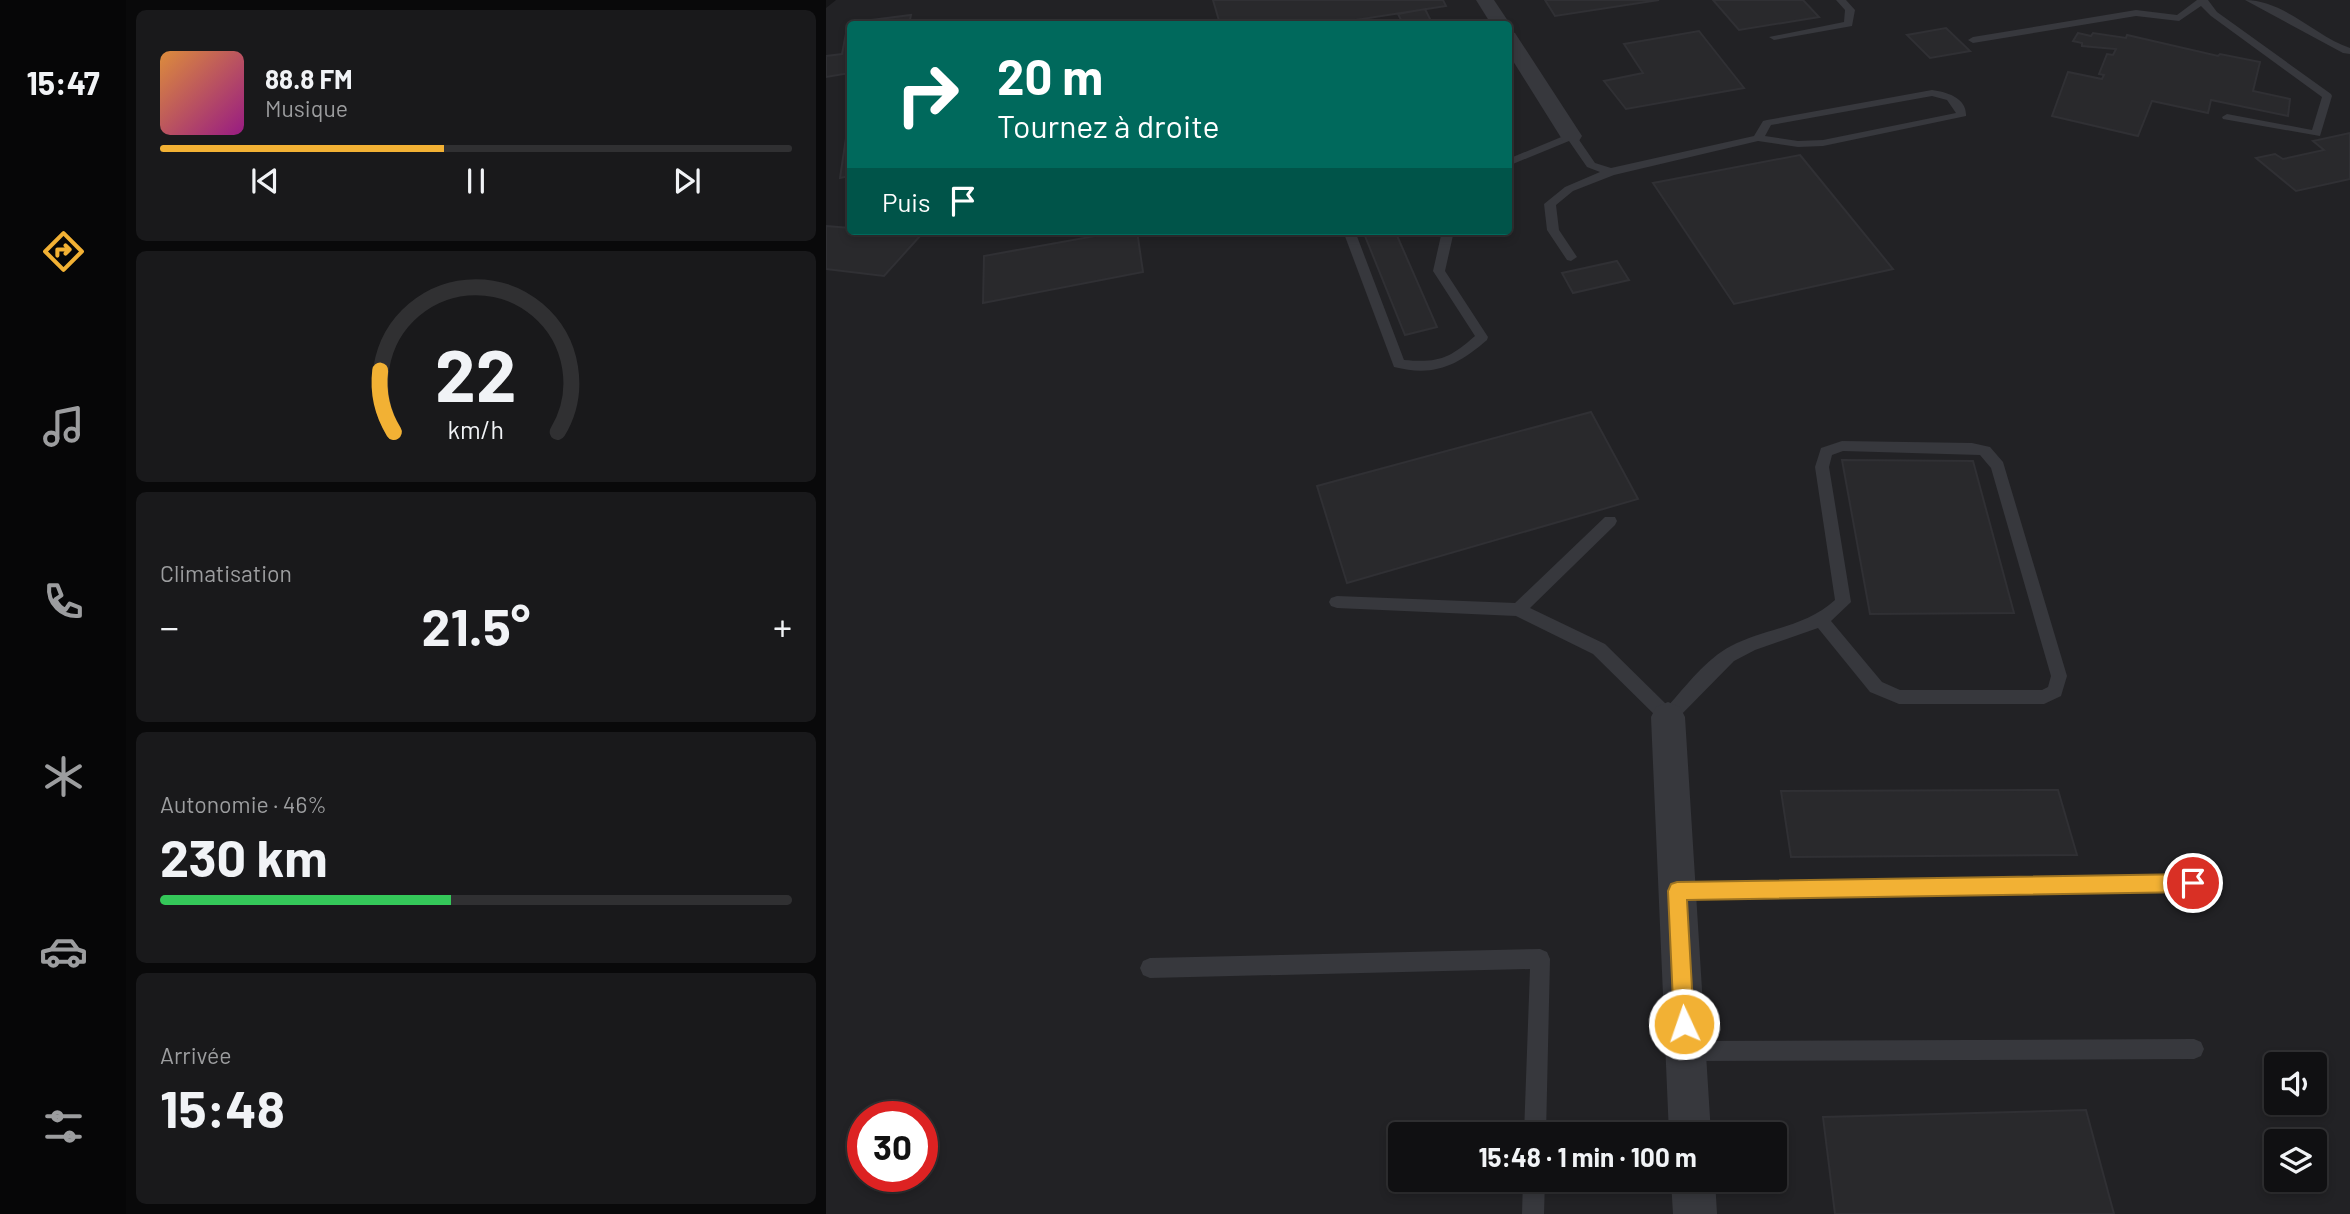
<!DOCTYPE html>
<html lang="fr">
<head>
<meta charset="utf-8">
<style>
	body { margin:0; font-family:Barlow,sans-serif; background:#19191b; color:#f1f3f6; height:100vh; display:flex; flex-direction:column; font-size:26px; white-space:nowrap }
	* { box-sizing:border-box; margin:0 }
	p { font-size:23px; color:#9c9d9f }
	.icon { flex:none; width:38px; height:38px; fill:none; stroke:currentColor; stroke-width:2; stroke-linecap:round; stroke-linejoin:round }
	.map { position:relative; flex:1; overflow:hidden }
	.details { display:flex; flex-direction:column; gap:10px; padding:10px; background:#09090a; width:700px }
	.details>* { flex:none }
	.top-card { position:absolute; left:21px; top:21px; width:665px; height:214px; border-radius:7px; box-shadow:0 4px 10px #0003,0 0 0 2px #303032; background:#00695c; color:#fff; overflow:hidden }
	.tools { position:absolute; left:1438px; top:1052px; display:grid; gap:14px }
	.tools a { display:grid; place-items:center; width:63px; height:63px; border-radius:7px; background:#101012; box-shadow:0 4px 10px #0003,0 0 0 2px #303032; font-size:35px }
	.speed { position:absolute; left:21px; top:1101px; display:flex; gap:14px; font-size:35px; font-weight:700; text-align:center }
	.speed>* { display:grid; place-content:center; width:91px; height:91px; border-radius:50%; background:#101012; box-shadow:0 4px 10px #0003,0 0 0 2px #303032; line-height:1 }
	.speed .limit { border:10px solid #d22; background:#fff; color:#111 }
	.pin { position:absolute; display:grid; place-items:center; width:60px; height:60px; color:#fff; margin:-30px; border:4px solid #fff; border-radius:50%; box-shadow:0 2px 7px #0007 }
	.me { position:absolute; width:77px; margin:-38px; rotate:357deg; stroke-linejoin:round; filter:drop-shadow(0 0 5px #0008) }
	.turn { display:flex; align-items:center; gap:24px; height:147px; padding:0 35px; font-size:32px }
	.turn .icon { width:91px; height:91px; stroke-width:2.5 }
	.turn b { display:block; font-size:49px; line-height:60px }
	.then { display:flex; align-items:center; height:66px; padding:0 35px; background:#0003; gap:14px; font-size:26px }
	.big { font-size:52px; font-weight:700; line-height:1.1 }
	.details .card { flex:1; display:flex; flex-direction:column; justify-content:center; gap:10px; min-width:0; padding:0 24px; border-radius:10px; background:#19191b }
	.details .dial { align-items:center; gap:0 }
	.dial svg { height:182px; overflow:visible; fill:none; stroke:#303032; stroke-width:7; stroke-linecap:round; text-anchor:middle }
	.dial text { fill:#f1f3f6; stroke:none }
	.song { display:flex; align-items:center; gap:21px }
	.cover { width:84px; height:84px; border-radius:10px; background:linear-gradient(135deg,hsl(30 70% 55%),hsl(310 70% 35%)) }
	.played { height:7px; border-radius:4px; background:linear-gradient(90deg,#f2b134 45%,#303032 45%) }
	.keys { display:flex; justify-content:space-around; direction:ltr }
	.heat { display:flex; justify-content:space-between; align-items:center; font-size:38px; direction:ltr }
	.charge { height:10px; border-radius:5px; background:linear-gradient(90deg,#34c759 46%,#303032 0) }
	.trip { position:absolute; left:562px; top:1122px; width:399px; height:70px; border-radius:7px; background:#101012; box-shadow:0 4px 10px #0003,0 0 0 2px #303032; font-weight:700; line-height:70px; text-align:center }
	main { display:flex; flex:1; min-height:0 }
	.dock { display:flex; flex-direction:column; width:126px; justify-content:space-around; align-items:center; background:#060607; color:#9c9d9f }
	.dock .icon { width:49px; height:49px }
	.dock .selected { color:#f2b134 }
	.dock b { font-size:32px; color:#f1f3f6 }
	.map>svg:first-child { display:block }
	.built { fill:#222225; fill-rule:evenodd }
	.building { fill:#29292c; stroke:#303034; stroke-width:2 }
	.lines { fill:none; stroke-linecap:round; stroke-linejoin:round }
	.service { fill:#37383d; fill-rule:evenodd }
	.minor { fill:#37383d; fill-rule:evenodd }
	.route { fill:#f2b134; stroke:#9d7322; stroke-width:2 }
</style>
</head>
<body>
<main>
<nav class="dock">
<b>15:47</b>
<svg class="icon selected" aria-label="directions" viewBox="0 0 24 24"><path d="M12 3l9 9-9 9-9-9zM9 14v-3h6M13 9l2 2-2 2"/></svg>
<svg class="icon" aria-label="music" viewBox="0 0 24 24"><path d="M9 18V5l10-2v13"/><circle cx="6" cy="18" r="3"/><circle cx="16" cy="16" r="3"/></svg>
<svg class="icon" aria-label="phone" viewBox="0 0 24 24"><path d="M5 4h4l2 5-3 2q2 4 5 5l2-3 5 2v4C11 20 4 13 5 4z"/></svg>
<svg class="icon" aria-label="climate" viewBox="0 0 24 24"><path d="M12 3v18M4 7l16 10M4 17L20 7"/></svg>
<svg class="icon" aria-label="car" viewBox="0 0 24 24"><path d="M5 17H2v-5l4-1 3-4h7l3 4 3 1v5h-3M9 17h6M6 11h13"/><circle cx="7" cy="17" r="2"/><circle cx="17" cy="17" r="2"/></svg>
<svg class="icon" aria-label="filters" viewBox="0 0 24 24"><path d="M4 7h16M4 17h16"/><circle cx="9" cy="7" r="2"/><circle cx="15" cy="17" r="2"/></svg>
</nav>
<section class="details">
<div class="card">
<div class="song"><i class="cover"></i><div><b>88.8 FM</b><p>Musique</p></div></div>
<div class="played"></div>
<div class="keys"><svg class="icon" aria-label="previous" viewBox="0 0 24 24"><path d="M18 5L8 12l10 7zM5 5v14"/></svg><svg class="icon" aria-label="pause" viewBox="0 0 24 24"><path d="M8 5v14M16 5v14"/></svg><svg class="icon" aria-label="next" viewBox="0 0 24 24"><path d="M6 5l10 7-10 7zM19 5v14"/></svg></div>
</div>
<div class="card dial"><svg viewBox="0 0 100 80">
<path d="M14 69A42 42 0 1 1 86 69"/>
<path d="M14 69A42 42 0 0 1 8 42" stroke="#f2b134"/>
<text x="50" y="56" font-size="32" font-weight="700">22</text>
<text x="50" y="72" font-size="11">km/h</text>
</svg></div>
<div class="card"><p>Climatisation</p>
<div class="heat"><a>−</a><b class="big">21.5°</b><a>+</a></div>
</div>
<div class="card"><p>Autonomie · 46%</p><b class="big">230 km</b><div class="charge"></div></div>
<div class="card"><p>Arrivée</p><b class="big">15:48</b></div>
</section>
<div class="map">
<svg width="1524" height="1214" viewBox="0 0 1524 1214">
	<rect width="100%" height="100%" fill="#161618"/>
	<path class="built" d="M10 0H1524V1214H0V8ZM24 24H682V231H24ZM1451 1064H1489V1102H1451ZM37 1116H96V1176H37ZM574 1134H948V1180H574ZM1451 1141H1489V1180H1451Z"/>
	<path class="building" d="M387 0H617L620 6 504 24H394Z
		M719 0H833L729 16Z
		M887 0H977L993 17 913 30Z
		M599 9 606 23 577 24 572 14Z
		M85 15 83 24H24V73L0 77V56L16 54 22 23Z
		M1120 28 1144 51 1104 58 1081 35Z
		M873 31 918 88 800 109 778 81 817 73 798 44Z
		M1252 33 1265 36 1267 33 1300 38 1301 35 1392 56 1394 54 1434 62 1427 91 1464 99 1462 116 1385 100 1382 113 1326 101 1312 136 1226 116 1242 72 1276 79 1278 75 1273 74 1281 54 1287 55 1290 49 1256 46V43L1247 41Z
		M24 111V176L14 178Z
		M1524 133V179L1470 191 1430 158 1449 154 1457 159 1498 150 1487 141Z
		M974 155 1067 269 908 304 827 183Z
		M0 226 24 228V231L94 236 58 276 0 269Z
		M297 231H311L317 272 157 303 158 256Z
		M537 231H569L611 327 579 335Z
		M791 261 803 280 747 293 736 273Z
		M765 412 812 499 521 583 491 486Z
		M1016 460 1147 461 1188 613 1044 614Z
		M1232 790 1251 855 965 857 955 791Z
		M1260 1110 1288 1214H1009L997 1117Z"/>
	<g class="lines">
		<path class="service" d="M1010 0H1020L1029 10 1026 26 948 40 943 37 1018 22 1019 10Z
			M1371 0H1382L1391 12 1505 94 1506 96 1494 136 1397 119 1396 117 1401 114 1486 130 1496 97 1385 16 1375 6 1353 21 1310 16 1147 43 1142 40 1147 37 1310 10 1351 15Z
			M1419 0C1458 0 1489 36 1524 48V54L1517 53Z
			M1106 90C1121 92 1141 98 1140 116L997 146 972 147 932 141 788 175 747 191 730 205 733 230 751 257 745 261 741 260 721 230 718 204 739 187 774 172 761 167 743 141 682 166V159L745 133 749 134 769 163 785 168 928 136 937 121 941 120ZM1106 96 1121 100 1130 113 997 140 972 141 939 136 945 125Z
			M517 231H529L578 360C612 363 623 359 649 336L607 271 616 231H628L619 271 662 337 661 340C631 366 608 377 568 367Z
			M1016 441 1146 443 1164 447 1177 462 1241 676 1235 696 1218 704H1073L1044 692 992 628 929 650 908 661 848 722 842 724 836 722 767 654 690 616 511 608 505 606 503 602 505 598 511 596 689 603 779 517H789L791 521 789 525 704 608 779 644 842 706C861 685 880 659 905 646 940 628 980 627 1009 600L989 467 995 448ZM1017 451 1154 455 1165 468 1225 676 1222 687 1216 690H1074L1056 682 1005 621 1025 602 1003 467 1006 455Z
			M1368 874 1375 877 1377 883 1375 889 1368 892 851 900 844 897 842 891 844 885 851 882Z
			M714 949 721 952 724 959 720 1134H698L704 969 324 978 317 975 314 968 317 961 324 958Z
			M1368 1039 1375 1042 1378 1049 1375 1056 1368 1059 860 1061 853 1058 850 1051 853 1044 860 1041Z
			M697 1180H719L718 1214H696Z"/>
		<path class="minor" d="M650 0H668L684 24 682 26 665 24Z
			M682 31 689 33 756 136 753 141H737L734 136 682 53Z
			M842 702 854 707 859 717 885 1134H843L825 717 830 707Z
			M845 1180H889L891 1214H847Z"/>
	</g>
	<path class="route" d="M1367 874 1374 877 1377 883 1374 889 1367 892 861 900 868 1024 865 1031 858 1034 851 1031 848 1024 842 891 845 884 851 882Z"/>
</svg>
<div class="tools">
<a><svg class="icon" aria-label="sound" viewBox="0 0 24 24"><path d="M4 9h4l5-4v14l-5-4H4zM17 9q2 3 0 6"/></svg></a>
<a><svg class="icon" aria-label="layers" viewBox="0 0 24 24"><path d="M12 4l9 5-9 5-9-5zM3 14l9 5 9-5"/></svg></a>
</div>
<div class="speed"><div class="limit">30</div></div>
<div class="pin" style="left:1367px;top:883px;background:#d93025"><svg class="icon" aria-label="arrive" viewBox="0 0 24 24"><path d="M6 21V4h12l-3 4 3 4H6"/></svg></div>
<svg class="me" style="left:858px;top:1024px" viewBox="-20 -20 40 40"><circle r="17" fill="#f2b134" stroke="#fff" stroke-width="3"/><path d="M0-11L8 9 0 5-8 9z" fill="#fff"/></svg>
<div class="trip">15:48 · 1 min · 100 m</div>
<div class="top-card">
<div class="turn"><svg class="icon" aria-label="right" viewBox="0 0 24 24"><path d="M7 20v-9h11M14 6l5 5-5 5"/></svg><div><b>20 m</b>Tournez à droite</div></div>
<div class="then">Puis<svg class="icon" aria-label="arrive" viewBox="0 0 24 24"><path d="M6 21V4h12l-3 4 3 4H6"/></svg></div>
</div>
</div>
</main>
</body>
</html>
